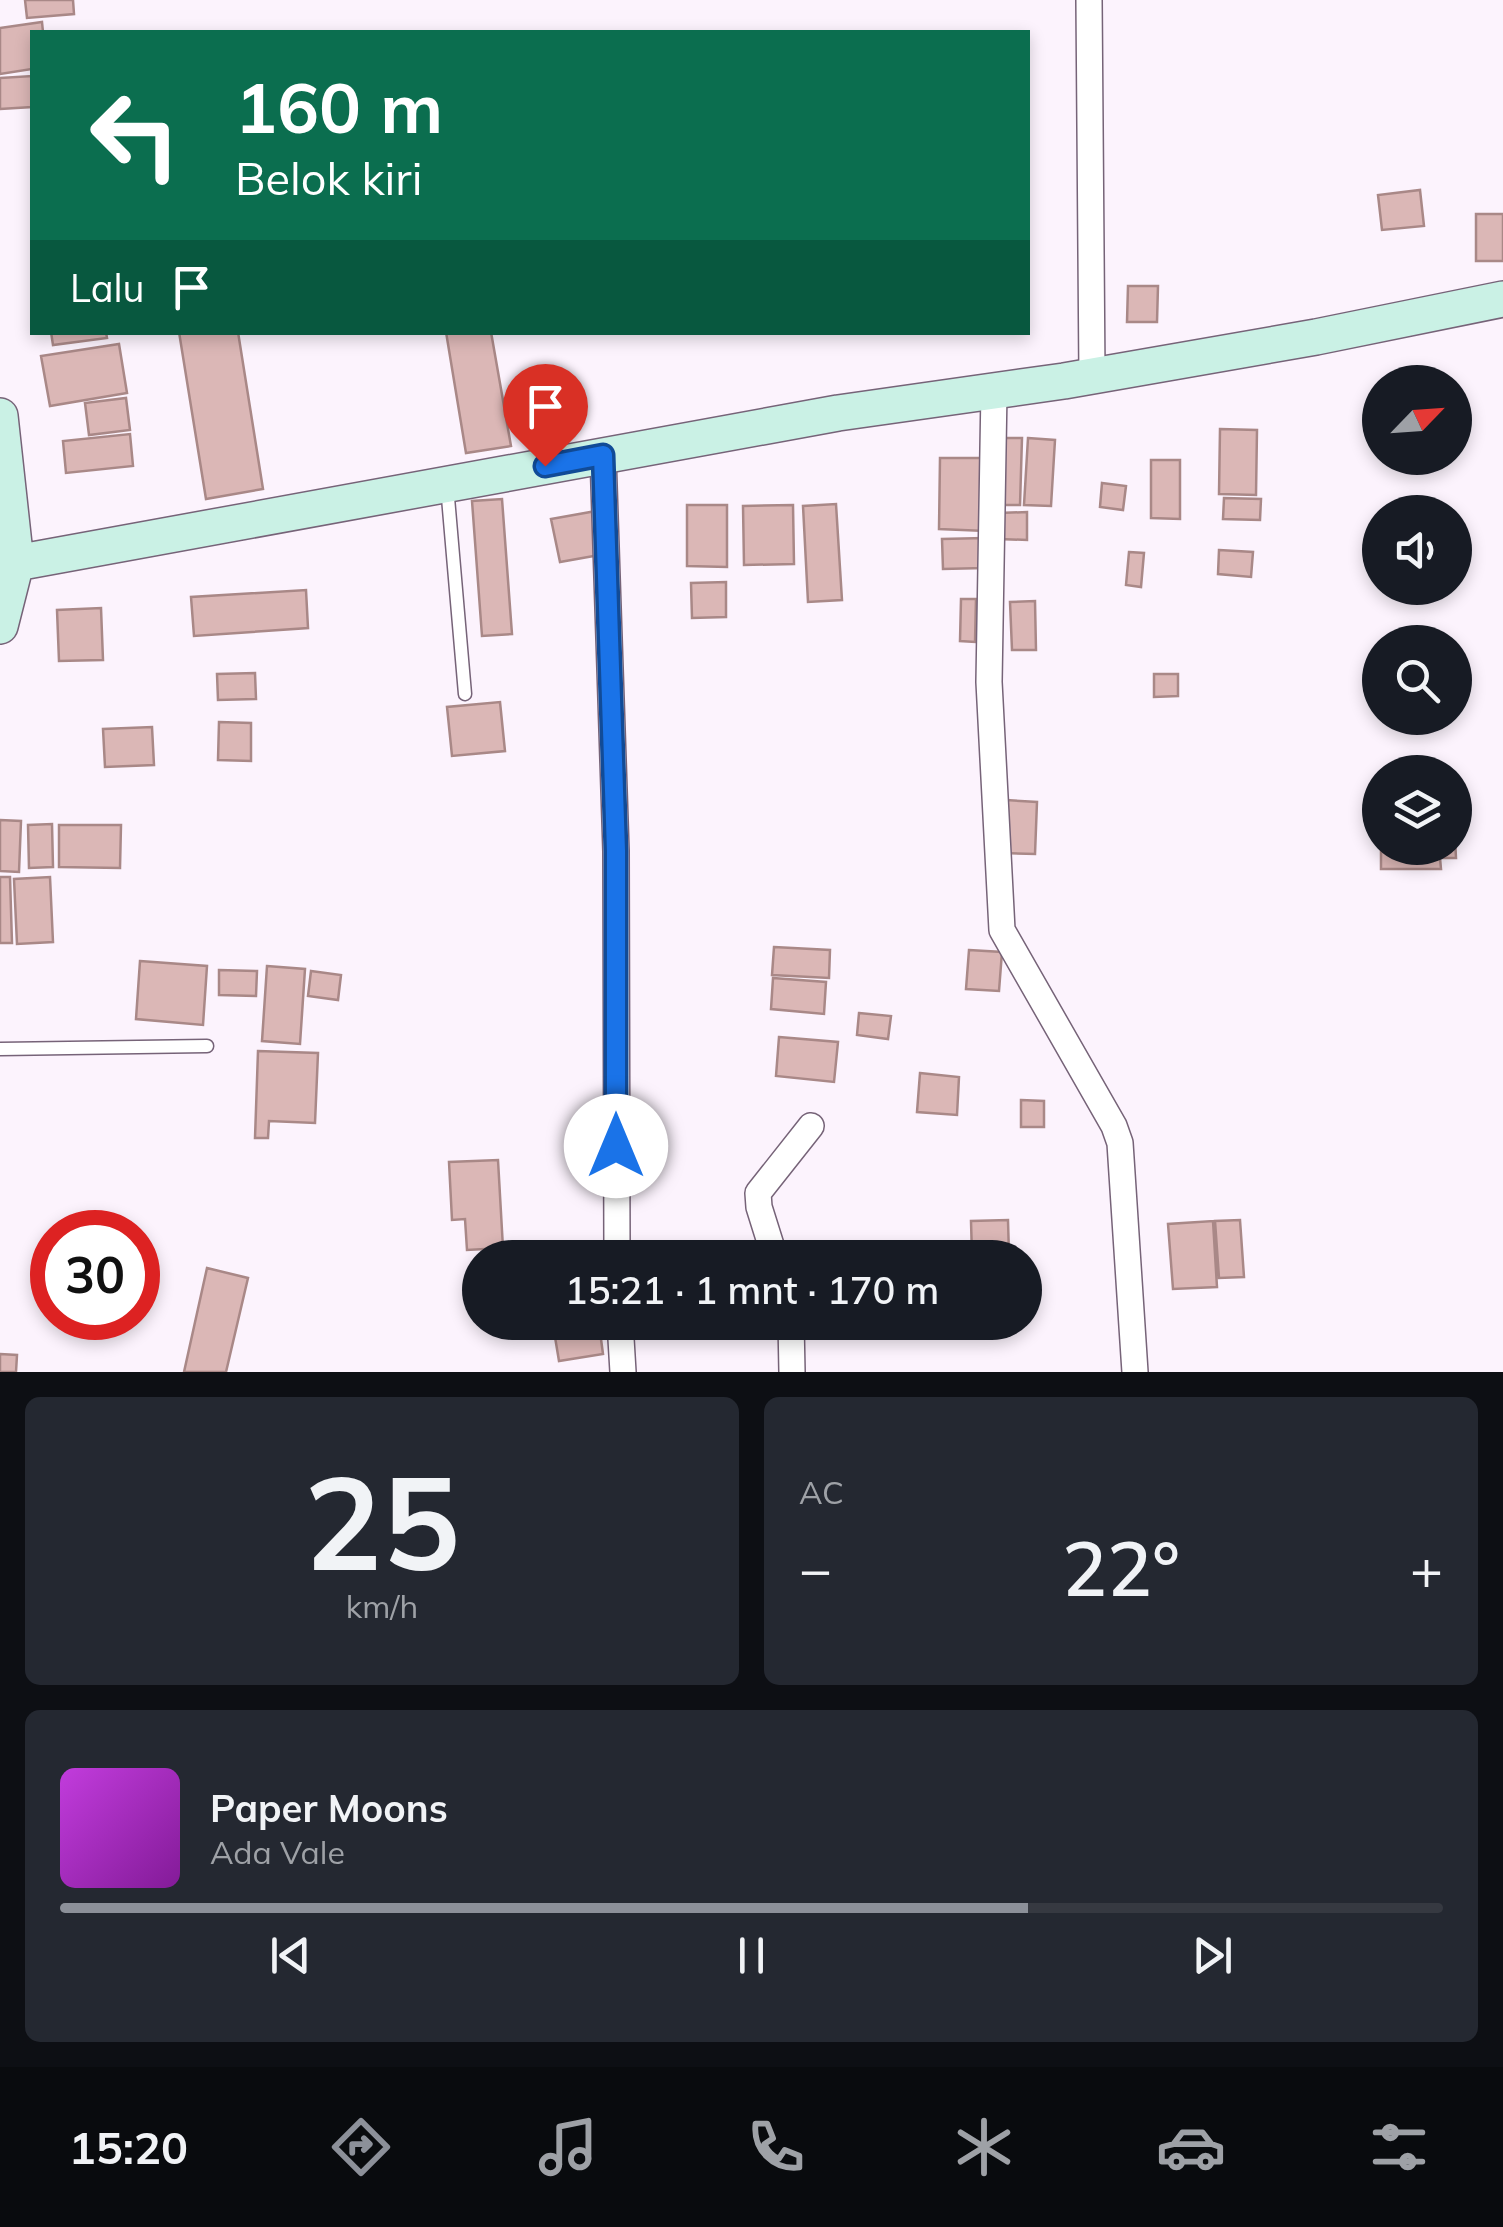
<!DOCTYPE html>
<html lang="id">
<head>
<meta charset="utf-8">
<style>
	body { margin:0; font-family:Mulish,sans-serif; background:#242831; color:#f1f3f6; height:100vh; display:flex; flex-direction:column; font-size:38px; white-space:nowrap }
	* { box-sizing:border-box; margin:0 }
	p { font-size:32px; color:#9ea1a6 }
	.icon { flex:none; width:55px; height:55px; fill:none; stroke:currentColor; stroke-width:2; stroke-linecap:round; stroke-linejoin:round }
	.map { position:relative; height:1372px; overflow:hidden }
	.details { display:flex; flex-direction:column; gap:25px; padding:25px; background:#0d0f14; flex:1 }
	.details>* { flex:none }
	.banner { position:absolute; left:30px; top:30px; width:1000px; height:305px; border-radius:0px; box-shadow:0 5px 15px #0003; background:#0b6e4f; color:#fff; overflow:hidden }
	.needle { width:65px; rotate:65deg }
	.fabs { position:absolute; left:1362px; top:365px; display:grid; gap:20px }
	.fabs a { display:grid; place-items:center; width:110px; height:110px; border-radius:50%; background:#171b24; box-shadow:0 5px 15px #0003; font-size:50px }
	.speed { position:absolute; left:30px; top:1210px; display:flex; gap:20px; font-size:50px; font-weight:700; text-align:center }
	.speed>* { display:grid; place-content:center; width:130px; height:130px; border-radius:50%; background:#171b24; box-shadow:0 5px 15px #0003; line-height:1 }
	.speed .limit { border:15px solid #d22; background:#fff; color:#111 }
	.pin { position:absolute; display:grid; place-items:center; width:85px; height:85px; color:#fff; margin:-102px -42px; border-radius:50% 50% 50% 0; rotate:-45deg; box-shadow:0 0 10px #0007 }
	.pin .icon { rotate:45deg }
	.me { position:absolute; width:110px; margin:-55px; rotate:0deg; stroke-linejoin:round; filter:drop-shadow(0 0 8px #0008) }
	.turn { display:flex; align-items:center; gap:35px; height:210px; padding:0 40px; font-size:45px }
	.turn .icon { width:130px; height:130px; stroke-width:2.5 }
	.turn b { display:block; font-size:70px; line-height:85px }
	.then { display:flex; align-items:center; height:95px; padding:0 40px; background:#0003; gap:20px; font-size:38px }
	.big { font-size:75px; font-weight:600; line-height:1.1 }
	.details .tile { flex:1; display:flex; flex-direction:column; justify-content:center; gap:15px; min-width:0; padding:0 35px; border-radius:15px; background:#242831 }
	.details .dial { align-items:center; gap:0 }
	.dial b { font-size:130px; line-height:1 }
	.song { display:flex; align-items:center; gap:30px }
	.cover { width:120px; height:120px; border-radius:15px; background:linear-gradient(135deg,hsl(290 70% 55%),hsl(290 70% 35%)) }
	.played { height:10px; border-radius:5px; background:linear-gradient(90deg,#8c9099 70%,#363941 70%) }
	.keys { display:flex; justify-content:space-around; direction:ltr }
	.heat { display:flex; justify-content:space-between; align-items:center; font-size:55px; direction:ltr }
	.details .tiles { flex:1; display:grid; gap:25px; grid-template-columns:1fr 1fr }
	.tile:last-child { grid-column:span 2 }
	.trip { position:absolute; left:462px; top:1240px; width:580px; height:100px; border-radius:50px; background:#171b24; box-shadow:0 5px 15px #0003; font-weight:600; line-height:100px; text-align:center }
	.tab-bar { display:flex; height:160px; justify-content:space-around; align-items:center; background:#090b0e; color:#9ea1a6 }
	.tab-bar .icon { width:70px; height:70px }
	.tab-bar .active { color:#8c9099 }
	.tab-bar b { font-size:45px; color:#f1f3f6 }
	.map>svg:first-child { display:block }
	.building { fill:#dbb7b6; stroke:#a98887; stroke-width:2.5 }
	.lines { fill:none; stroke-linecap:round; stroke-linejoin:round }
	.lane-casing { stroke:#766378; stroke-width:15 }
	.street-casing { stroke:#766378; stroke-width:28 }
	.secondary-casing { stroke:#766378; stroke-width:38 }
	.lane { stroke:#fff; stroke-width:12 }
	.street { stroke:#fff; stroke-width:25 }
	.secondary { stroke:#caf1e5; stroke-width:35 }
	.route-casing { stroke:#114b97; stroke-width:25 }
	.route { stroke:#1a73e8; stroke-width:18 }
</style>
</head>
<body>
<div class="map">
<svg width="1503" height="1372" viewBox="0 0 1503 1372">
	<rect width="100%" height="100%" fill="#fcf3fd"/>
	<path class="building" d="M25 0H73L74 14 27 18Z
		M42 22 43 32H32V69L0 74V28Z
		M32 76V107L0 109V78Z
		M1420 190 1424 226 1382 230 1378 195Z
		M1476 214H1503V261H1476Z
		M1128 286H1158L1157 322H1127Z
		M51 332H106L107 338 53 345Z
		M179 332H238L263 489 206 499Z
		M446 332H491L511 446 466 453Z
		M119 344 127 393 50 406 41 356Z
		M126 398 130 430 89 435 85 403Z
		M1220 429 1257 430 1256 495 1219 494Z
		M130 434 133 466 66 473 63 441Z
		M1003 438H1022L1020 505H1000Z
		M1028 438 1055 440 1051 506 1024 505Z
		M940 458H986L985 531 939 529Z
		M1151 460H1180V519L1151 518Z
		M1102 483 1126 486 1123 510 1100 507Z
		M1224 498 1261 499 1260 520 1223 519Z
		M502 499 512 634 482 636 472 501Z
		M836 504 842 600 808 602 803 506Z
		M687 505H727V567L687 566Z
		M793 505 794 564 744 565 743 506Z
		M596 511 605 554 560 562 551 519Z
		M1027 512V540L999 539V513Z
		M984 538V568L943 569 942 539Z
		M1219 550 1253 552 1251 577 1218 574Z
		M1129 552 1144 553 1141 587 1126 585Z
		M726 582V617L692 618 691 583Z
		M306 590 308 628 194 636 191 597Z
		M961 599H976L975 642 960 641Z
		M1035 601 1036 650H1012L1010 602Z
		M101 608 103 660 59 661 57 610Z
		M255 673 256 699 218 700 217 674Z
		M1154 674H1178V696L1154 697Z
		M500 702 505 751 452 756 447 707Z
		M219 722 251 723V761L218 760Z
		M152 727 154 765 105 767 103 729Z
		M1006 800 1037 802 1035 854 1004 853Z
		M0 820 21 821 19 872 0 871Z
		M52 824 53 867 29 868 28 825Z
		M59 825H121L120 868 59 867Z
		M1455 838 1456 858H1440L1441 869H1381V848H1455Z
		M0 877H10L12 943H0Z
		M50 877 53 942 17 944 14 879Z
		M774 947 830 950 829 978 772 975Z
		M969 950 1002 952 999 991 966 989Z
		M140 961 207 966 203 1025 136 1019Z
		M267 966 305 969 300 1044 262 1041Z
		M219 970 257 971 256 996 219 995Z
		M311 971 341 975 338 1000 308 996Z
		M773 978 826 982 824 1014 771 1009Z
		M859 1013 891 1016 888 1039 857 1035Z
		M779 1037 838 1042 834 1082 776 1076Z
		M258 1051 318 1053 315 1123 269 1121 268 1138H255Z
		M920 1073 959 1077 957 1115 917 1112Z
		M1021 1100 1044 1101V1127H1021Z
		M498 1160 503 1248 467 1250 465 1219 452 1220 449 1162Z
		M1008 1220 1009 1255 972 1256 971 1221Z
		M1240 1220 1244 1277 1219 1278 1215 1221Z
		M1213 1221 1217 1287 1173 1289 1168 1224Z
		M207 1268 248 1278 226 1372H184Z
		M635 1322H693L694 1330 637 1337Z
		M599 1324 603 1354 559 1361 554 1331Z
		M0 1354 17 1355 16 1372H0Z"/>
	<g class="lines">
		<defs>
			<path id="lane" d="M447 486 465 694
				M0 1049 207 1046"/>
			<path id="street" d="M1089 0 1092 376
				M994 391 989 682 1002 930 1114 1126 1120 1143 1135 1372
				M603 455 616 851 617 1258
				M775 1258 759 1207 758 1193 811 1126
				M620 1322 623 1372
				M791 1322 792 1372"/>
			<path id="secondary" d="M0 416 16 563 0 626
				M16 563 838 413 1064 381 1316 337 1503 299"/>
		</defs>
		<use href="#lane" class="lane-casing"/>
		<use href="#street" class="street-casing"/>
		<use href="#secondary" class="secondary-casing"/>
		<use href="#lane" class="lane"/>
		<use href="#street" class="street"/>
		<use href="#secondary" class="secondary"/>
	</g>
	<g class="lines">
		<defs>
			<path id="route" d="M545 466 603 455 616 851V1146"/>
		</defs>
		<use href="#route" class="route-casing"/>
		<use href="#route" class="route"/>
	</g>
</svg>
<div class="fabs">
<a><svg class="needle" viewBox="-14 -14 28 28"><path d="M0-13l5 13h-10z" fill="#e53935"/><path d="M0 13l5-13h-10z" fill="#9ea1a6"/></svg></a>
<a><svg class="icon" aria-label="sound" viewBox="0 0 24 24"><path d="M4 9h4l5-4v14l-5-4H4zM17 9q2 3 0 6"/></svg></a>
<a><svg class="icon" aria-label="search" viewBox="0 0 24 24"><circle cx="10" cy="10" r="6"/><path d="M15 15l6 6"/></svg></a>
<a><svg class="icon" aria-label="layers" viewBox="0 0 24 24"><path d="M12 4l9 5-9 5-9-5zM3 14l9 5 9-5"/></svg></a>
</div>
<div class="speed"><div class="limit">30</div></div>
<div class="pin" style="left:545px;top:466px;background:#d93025"><svg class="icon" aria-label="arrive" viewBox="0 0 24 24"><path d="M6 21V4h12l-3 4 3 4H6"/></svg></div>
<svg class="me" style="left:616px;top:1146px" viewBox="-20 -20 40 40"><circle r="19" fill="#fff"/><path d="M0-13L10 11 0 6-10 11z" fill="#1a73e8"/></svg>
<div class="trip">15:21 · 1 mnt · 170 m</div>
<div class="banner">
<div class="turn"><svg class="icon" aria-label="left" viewBox="0 0 24 24"><path d="M17 20v-9H6M10 6l-5 5 5 5"/></svg><div><b>160 m</b>Belok kiri</div></div>
<div class="then">Lalu<svg class="icon" aria-label="arrive" viewBox="0 0 24 24"><path d="M6 21V4h12l-3 4 3 4H6"/></svg></div>
</div>
</div>
<section class="details">
<div class="tiles">
<div class="tile dial"><b>25</b><p>km/h</p></div>
<div class="tile"><p>AC</p>
<div class="heat"><a>−</a><b class="big">22°</b><a>+</a></div>
</div>
<div class="tile">
<div class="song"><i class="cover"></i><div><b>Paper Moons</b><p>Ada Vale</p></div></div>
<div class="played"></div>
<div class="keys"><svg class="icon" aria-label="previous" viewBox="0 0 24 24"><path d="M18 5L8 12l10 7zM5 5v14"/></svg><svg class="icon" aria-label="pause" viewBox="0 0 24 24"><path d="M8 5v14M16 5v14"/></svg><svg class="icon" aria-label="next" viewBox="0 0 24 24"><path d="M6 5l10 7-10 7zM19 5v14"/></svg></div>
</div>
</div>
</section>
<nav class="tab-bar">
<b>15:20</b>
<svg class="icon active" aria-label="directions" viewBox="0 0 24 24"><path d="M12 3l9 9-9 9-9-9zM9 14v-3h6M13 9l2 2-2 2"/></svg>
<svg class="icon" aria-label="music" viewBox="0 0 24 24"><path d="M9 18V5l10-2v13"/><circle cx="6" cy="18" r="3"/><circle cx="16" cy="16" r="3"/></svg>
<svg class="icon" aria-label="phone" viewBox="0 0 24 24"><path d="M5 4h4l2 5-3 2q2 4 5 5l2-3 5 2v4C11 20 4 13 5 4z"/></svg>
<svg class="icon" aria-label="climate" viewBox="0 0 24 24"><path d="M12 3v18M4 7l16 10M4 17L20 7"/></svg>
<svg class="icon" aria-label="car" viewBox="0 0 24 24"><path d="M5 17H2v-5l4-1 3-4h7l3 4 3 1v5h-3M9 17h6M6 11h13"/><circle cx="7" cy="17" r="2"/><circle cx="17" cy="17" r="2"/></svg>
<svg class="icon" aria-label="filters" viewBox="0 0 24 24"><path d="M4 7h16M4 17h16"/><circle cx="9" cy="7" r="2"/><circle cx="15" cy="17" r="2"/></svg>
</nav>
</body>
</html>
